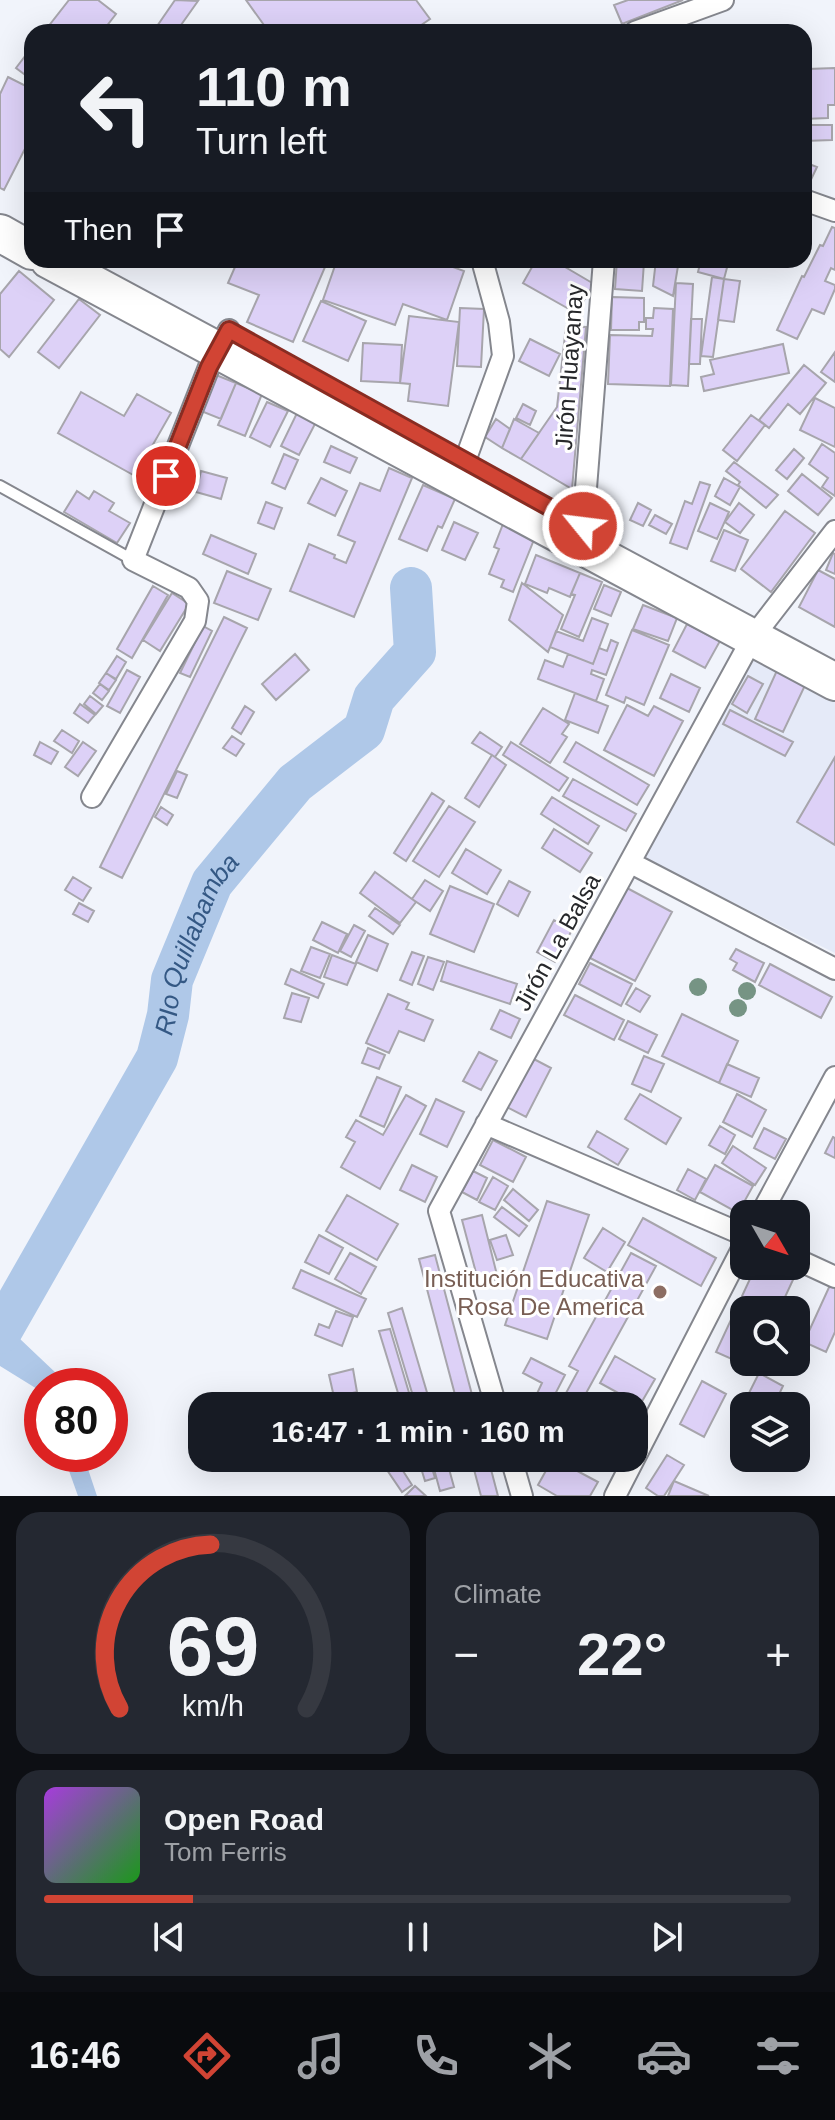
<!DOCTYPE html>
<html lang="en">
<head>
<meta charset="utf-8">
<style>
	body { margin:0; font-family:Helvetica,sans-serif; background:#242831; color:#f1f3f6; height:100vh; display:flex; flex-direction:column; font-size:30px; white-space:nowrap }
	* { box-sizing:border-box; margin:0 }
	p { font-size:26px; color:#9ea1a6 }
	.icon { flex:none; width:44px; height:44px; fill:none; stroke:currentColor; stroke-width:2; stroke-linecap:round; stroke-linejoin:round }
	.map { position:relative; height:1496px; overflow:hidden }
	.sheet { display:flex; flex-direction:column; gap:16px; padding:16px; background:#0d0f14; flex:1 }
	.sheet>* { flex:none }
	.hud { position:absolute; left:24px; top:24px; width:788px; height:244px; border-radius:24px; box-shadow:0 8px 32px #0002; background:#171b24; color:#f1f3f6; overflow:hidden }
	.needle { width:52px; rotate:129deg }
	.tools { position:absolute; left:730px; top:1200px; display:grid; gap:16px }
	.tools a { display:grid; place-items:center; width:80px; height:80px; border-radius:16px; background:#171b24; box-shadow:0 8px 32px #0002; font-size:40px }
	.speed { position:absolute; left:24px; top:1368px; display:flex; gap:16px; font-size:40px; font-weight:700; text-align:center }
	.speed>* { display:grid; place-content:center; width:104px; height:104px; border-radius:50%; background:#171b24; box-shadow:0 8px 32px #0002; line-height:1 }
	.speed .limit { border:12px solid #d22; background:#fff; color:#111 }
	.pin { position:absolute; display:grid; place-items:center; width:68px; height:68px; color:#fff; margin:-34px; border:4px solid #fff; border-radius:50%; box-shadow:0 2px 8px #0007 }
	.me { position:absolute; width:88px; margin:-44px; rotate:299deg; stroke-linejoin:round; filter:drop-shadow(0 0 6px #0008) }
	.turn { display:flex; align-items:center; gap:28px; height:168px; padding:0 40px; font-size:36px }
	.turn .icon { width:104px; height:104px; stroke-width:2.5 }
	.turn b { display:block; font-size:56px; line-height:68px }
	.then { display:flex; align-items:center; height:76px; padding:0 40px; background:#0003; gap:16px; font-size:30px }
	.big { font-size:60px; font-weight:600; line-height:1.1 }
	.sheet .tile { flex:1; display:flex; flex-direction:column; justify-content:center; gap:12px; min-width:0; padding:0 28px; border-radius:24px; background:#242831 }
	.sheet .dial { align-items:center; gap:0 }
	.dial svg { height:208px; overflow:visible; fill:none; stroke:#363941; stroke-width:7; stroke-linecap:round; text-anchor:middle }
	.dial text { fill:#f1f3f6; stroke:none }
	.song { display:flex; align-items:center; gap:24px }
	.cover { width:96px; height:96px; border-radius:12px; background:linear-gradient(135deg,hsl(280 70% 55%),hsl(120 70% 35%)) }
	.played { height:8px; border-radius:4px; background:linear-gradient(90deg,#d14434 20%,#363941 20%) }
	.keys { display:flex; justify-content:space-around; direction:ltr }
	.heat { display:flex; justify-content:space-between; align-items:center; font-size:44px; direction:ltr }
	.sheet .tiles { flex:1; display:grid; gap:16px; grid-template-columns:1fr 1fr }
	.tile:last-child { grid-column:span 2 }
	.trip { position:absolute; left:188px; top:1392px; width:460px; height:80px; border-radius:24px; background:#171b24; box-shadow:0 8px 32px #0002; font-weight:600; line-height:80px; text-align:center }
	.tab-bar { display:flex; height:128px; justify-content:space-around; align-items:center; background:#090b0e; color:#9ea1a6 }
	.tab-bar .icon { width:56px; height:56px }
	.tab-bar .on { color:#d14434 }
	.tab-bar b { font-size:36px; color:#f1f3f6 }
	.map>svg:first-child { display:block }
	.built { fill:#e5eaf8 }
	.water { fill:#afc8e8 }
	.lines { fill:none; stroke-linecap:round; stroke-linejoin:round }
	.river { stroke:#afc8e8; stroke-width:42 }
	.building { fill:#ddd1f7; stroke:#a7a5ac; stroke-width:2 }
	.lane-casing { stroke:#85878e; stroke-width:14 }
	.street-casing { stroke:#85878e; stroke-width:24 }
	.highway-casing { stroke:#85878e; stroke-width:40 }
	.lane { stroke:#fff; stroke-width:10 }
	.street { stroke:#fff; stroke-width:20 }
	.highway { stroke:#fff; stroke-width:36 }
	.tree { fill:#769484 }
	.route-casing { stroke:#882c22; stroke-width:20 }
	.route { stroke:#d14434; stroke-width:14 }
	.education-dot { fill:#8d6e63; stroke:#fff; stroke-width:3 }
	.labels { text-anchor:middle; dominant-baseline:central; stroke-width:6; stroke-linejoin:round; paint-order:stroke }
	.street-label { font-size:24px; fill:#27282b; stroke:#fff }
	.education-label { font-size:24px; fill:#785e54; stroke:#fff; text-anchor:end }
	.water-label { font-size:26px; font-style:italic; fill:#345884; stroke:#fff }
</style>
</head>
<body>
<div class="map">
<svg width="835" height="1496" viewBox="0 0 835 1496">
	<rect width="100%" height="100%" fill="#f1f4fb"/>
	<path class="built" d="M757 651 835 692V953L644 858Z"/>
	<path class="water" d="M0 1320 58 1375 61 1386H42V1392L0 1366Z
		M63 1454H83L97 1496H78Z"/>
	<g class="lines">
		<path class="river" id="s1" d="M0 1333 157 1058 168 1015 172 980 212 883 295 783 364 730 374 698 415 652 411 588"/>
	</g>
	<path class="building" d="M69 0H98L116 14 102 32H44Z
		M175 0 198 1 176 32H153Z
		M246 0H416L430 19 411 32H269Z
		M628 0H683L622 24 614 5Z
		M32 47V80L16 68Z
		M835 68V105H828V118L804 119V81H808V69Z
		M8 77 32 89V135L4 190 0 188V94Z
		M804 125H832V140L804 141Z
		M804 162 817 167 807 188 804 187Z
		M832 227 835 228V270L831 268 825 281 835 285V289L824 314 812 309 797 339 777 330 802 276 804 277 820 245 823 246Z
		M238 260H328L293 342 247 322 259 295 228 283Z
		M337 260H434L464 271 447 320 403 304 395 325 323 300Z
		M536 260H553L594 284 576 313 523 283Z
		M617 260 644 262 642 291 615 289Z
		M656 260H679L673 296 653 286Z
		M701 260H729L724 279 698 272Z
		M19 271 54 300 9 357 0 349V294Z
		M712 277 724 279 713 357 701 356Z
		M724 279 740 281 734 322 718 320Z
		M676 283 693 284 688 386 671 385Z
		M612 297 644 298V322H639V330H611Z
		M79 299 100 315 59 368 38 352Z
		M321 301 366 321 348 361 303 341Z
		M460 308 484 309 481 367 457 366Z
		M654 308 673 309 670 386 608 384 610 335 652 336 653 329H646V318H653Z
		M409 316 459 322 448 406 408 401 410 384 400 383Z
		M691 319H702L700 364H689Z
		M566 326 586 327 572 489 521 459 557 407Z
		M530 339 560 354 549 376 519 361Z
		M363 343 402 345 400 383 361 381Z
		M783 344 789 373 704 391 701 377 714 374 710 360Z
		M835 352V382L821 372Z
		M804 365 826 383 800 414 788 404 769 428 759 420Z
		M216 375 236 383 221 419 201 411Z
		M236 383 262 394 245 436 218 425Z
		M81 392 124 416 137 394 171 413 135 476 58 433Z
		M815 398 835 408V447L800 430Z
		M267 402 288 411 270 447 250 437Z
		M523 404 536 411 530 425 516 418Z
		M297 413 316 422 299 455 281 446Z
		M751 415 765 425 737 461 723 450Z
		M496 419 510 429 502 448 485 437Z
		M514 419 539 433 521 459 502 448Z
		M822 444 835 453V496L822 487 828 478 809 464Z
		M331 446 357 458 350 473 324 462Z
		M794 449 804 458 787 479 776 470Z
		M284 454 298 460 285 489 272 483Z
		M734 462 778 495 766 508 738 485 740 482 726 471Z
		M389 468 412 478 354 617 290 591 309 544 335 555 334 558 346 563 355 542 338 535 360 483 380 491Z
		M201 471 227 478 221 499 196 492Z
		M802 474 832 498 818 515 788 491Z
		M321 478 347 491 335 516 308 503Z
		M724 478 740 487 730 505 715 496Z
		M700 482 710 485 687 549 670 543 685 501 692 504Z
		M423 485 455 499 442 528 438 526 427 551 399 539Z
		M77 491 89 499 94 491 114 503 109 511 130 523 117 543 64 512Z
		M266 502 282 508 274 529 258 523Z
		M638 503 651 510 643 526 630 520Z
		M710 503 729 512 717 539 698 531Z
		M739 503 754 515 740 533 725 522Z
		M785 511 815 533 771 592 741 569Z
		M655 515 672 524 666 534 649 525Z
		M454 522 478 533 465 560 442 550Z
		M503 524 535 537 513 592 501 587 504 580 489 574 499 549 494 547Z
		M724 530 748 540 735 571 711 561Z
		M211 535 256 554 248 574 203 554Z
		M833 553 835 554V574L826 570Z
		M536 555 580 573 570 597 549 588 547 593 525 584Z
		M818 570 835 579V627L799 607Z
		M227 571 271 589 258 620 214 603Z
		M580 573 602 582 579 637 561 629 575 595 571 594Z
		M522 583 563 615 548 652 509 620Z
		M604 585 621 592 611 616 594 609Z
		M153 586 168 595 132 658 117 649Z
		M172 593 189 604 160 651 143 640Z
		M643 605 677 618 668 641 633 629Z
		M224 617 247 628 122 878 100 867Z
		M592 618 608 624 593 664 550 647 556 631 583 641Z
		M687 624 720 641 705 668 673 651Z
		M203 626 212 631 190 677 180 673Z
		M632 630 669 645 644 705 626 697 624 703 606 695Z
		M611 640 618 643 606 675 592 670 591 674 604 679 596 701 538 679 545 660 563 667 568 654 593 664 599 648 607 651Z
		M295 654 309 670 276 700 262 684Z
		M117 656 126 662 116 679 106 673Z
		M779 666 808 679 783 732 755 719Z
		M127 670 140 677 120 713 107 706Z
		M106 673 116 680 109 690 99 683Z
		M671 674 700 688 689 712 660 698Z
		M748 676 763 684 747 713 732 704Z
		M100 684 109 691 102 700 93 693Z
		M575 693 608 706 598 733 565 720Z
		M90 696 103 706 96 714 84 704Z
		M80 704 95 715 88 723 74 713Z
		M627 705 648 716 654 706 683 721 654 776 604 750Z
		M245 706 254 712 241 734 232 728Z
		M543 708 569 724 562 734 567 737 550 763 520 744Z
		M730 710 793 742 785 756 723 724Z
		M62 730 79 741 72 753 54 741Z
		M480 732 502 747 495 757 472 743Z
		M232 736 244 744 236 756 223 748Z
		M40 742 58 752 51 764 34 755Z
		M83 742 96 751 78 776 65 767Z
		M511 742 568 778 559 791 503 755Z
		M576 742 649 785 637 805 564 762Z
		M492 755 506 765 479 807 465 798Z
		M835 757V845L797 822Z
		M177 771 187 775 177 798 166 794Z
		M573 779 636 814 626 831 563 796Z
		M432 793 444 801 406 861 394 853Z
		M552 797 599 826 588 844 541 814Z
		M449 806 475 822 439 877 413 861Z
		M161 807 173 815 167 825 155 817Z
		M554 829 592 853 580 872 542 848Z
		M466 849 501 870 487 894 452 873Z
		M375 872 416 902 400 923 360 893Z
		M73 877 91 888 83 901 65 890Z
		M425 880 443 891 430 911 412 899Z
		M509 881 530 892 518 916 497 904Z
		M450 886 494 904 474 952 430 934Z
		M627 888 672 912 635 981 590 958Z
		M79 903 94 911 88 922 73 914Z
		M375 908 400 925 393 934 369 916Z
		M554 920 572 930 555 962 537 952Z
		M322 922 347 934 338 953 313 940Z
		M354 925 365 931 351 957 340 951Z
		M368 935 388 944 377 971 356 962Z
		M311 947 330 954 320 978 301 971Z
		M736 949 764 963 755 982 733 970 737 963 730 959Z
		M412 952 424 956 412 985 400 980Z
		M332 955 356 964 347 985 324 977Z
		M428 957 444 962 433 990 418 984Z
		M447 961 517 984 510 1004 441 981Z
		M590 963 632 984 621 1006 579 984Z
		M770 964 832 997 821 1018 759 985Z
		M291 969 324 984 318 998 285 984Z
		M636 988 650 996 640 1012 626 1004Z
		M292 993 309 998 301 1022 284 1018Z
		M388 994 409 1003 406 1009 433 1020 424 1041 399 1031 389 1053 366 1043Z
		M575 995 624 1020 614 1040 564 1015Z
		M500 1010 520 1019 511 1038 491 1029Z
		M682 1014 738 1041 719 1083 662 1056Z
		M628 1021 657 1035 648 1053 619 1039Z
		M368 1048 385 1055 379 1069 362 1063Z
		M479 1052 497 1061 481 1090 463 1081Z
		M644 1056 664 1064 651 1092 632 1084Z
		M530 1057 551 1068 526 1117 505 1106Z
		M727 1064 759 1078 751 1097 719 1083Z
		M377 1077 401 1087 384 1127 360 1116Z
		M640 1094 681 1118 666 1144 625 1119Z
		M737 1094 766 1110 752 1137 723 1122Z
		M406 1095 426 1106 380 1189 341 1167 355 1142 346 1137 356 1120 383 1135Z
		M436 1099 464 1112 447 1147 420 1134Z
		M720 1126 735 1135 725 1154 709 1145Z
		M764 1128 786 1139 775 1159 754 1148Z
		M597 1131 628 1149 618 1165 588 1147Z
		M833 1137 835 1138V1158L825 1153Z
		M493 1140 526 1157 513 1182 480 1165Z
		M733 1146 766 1168 755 1185 722 1163Z
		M412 1165 437 1177 425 1202 400 1190Z
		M715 1165 753 1186 738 1213 700 1192Z
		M688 1169 706 1179 695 1200 677 1190Z
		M473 1171 487 1178 477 1200 462 1192Z
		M493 1177 508 1186 495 1210 479 1202Z
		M513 1189 538 1210 529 1221 504 1200Z
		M347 1195 398 1224 377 1260 326 1231Z
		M547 1201 589 1215 547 1339 505 1325Z
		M502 1207 527 1226 519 1236 494 1217Z
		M482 1215 498 1279 479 1284 462 1220Z
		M643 1218 716 1258 701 1286 628 1245Z
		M603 1228 625 1242 607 1272 584 1258Z
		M319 1235 343 1248 329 1274 305 1262Z
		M506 1235 513 1255 497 1260 490 1240Z
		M350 1253 376 1267 361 1294 335 1279Z
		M631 1253 656 1266 579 1406H559L578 1371 569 1366Z
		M435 1255 475 1406H458L419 1259Z
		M756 1266H792L798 1269 779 1310H744V1362H755L752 1368 716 1352Z
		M301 1270 366 1299 357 1317 293 1288Z
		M831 1283 835 1284V1332L826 1352 804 1342Z
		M402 1308 431 1406H416L388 1313Z
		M336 1311 353 1317 342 1346 315 1335 319 1324 329 1328Z
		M390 1329 413 1406H402L379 1331Z
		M615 1356 655 1379 640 1405 600 1383Z
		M531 1358 565 1375 549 1406 534 1400 542 1383 523 1373Z
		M353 1369 357 1392 334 1397 329 1375Z
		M759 1373 783 1386 774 1405 749 1393Z
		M702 1381 726 1394 704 1437 680 1424Z
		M363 1398 365 1406H342L341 1403Z
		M667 1455 684 1465 664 1496H658L646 1488Z
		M418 1458H429L435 1478 425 1481Z
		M431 1458H446L454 1487 440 1491Z
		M471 1458H488L498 1496H481Z
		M553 1458 598 1482 590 1496H557L538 1485Z
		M396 1460 412 1485 402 1492 385 1467Z
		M674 1481 709 1496H668Z
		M415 1486 426 1496H405Z"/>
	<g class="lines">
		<defs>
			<path id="lane" d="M0 486 133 560"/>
			<path id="street" d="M635 32 723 0
				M804 200 835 211
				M465 461 503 356 499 322 482 260
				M583 526 604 260
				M92 797 195 621 198 601 189 588 133 560 209 367 229 330
				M631 863 835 969
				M486 1124 744 1235
				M761 1214 835 1077
				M796 1259 835 1277
				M496 1406 439 1211 753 637 835 531
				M511 1458 522 1496
				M615 1496 744 1245"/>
			<path id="highway" d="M0 233 32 251
				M49 260 835 682"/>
		</defs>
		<use href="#lane" class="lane-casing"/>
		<use href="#street" class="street-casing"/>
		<use href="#highway" class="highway-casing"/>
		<use href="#lane" class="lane"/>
		<use href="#street" class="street"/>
		<use href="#highway" class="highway"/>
	</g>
	<g class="tree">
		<circle cx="698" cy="987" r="9"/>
		<circle cx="747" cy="991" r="9"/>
		<circle cx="738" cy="1008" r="9"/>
	</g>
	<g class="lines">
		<defs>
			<path id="route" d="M166 476 209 367 229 330 583 526"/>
		</defs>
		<use href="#route" class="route-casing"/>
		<use href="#route" class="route"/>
	</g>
	<circle class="education-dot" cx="660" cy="1292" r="8"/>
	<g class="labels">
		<g class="street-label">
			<text transform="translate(569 367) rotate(-86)">Jirón Huayanay</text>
			<text transform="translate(557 942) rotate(-61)">Jirón La Balsa</text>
		</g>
		<g class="education-label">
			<text x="644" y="1278">Institución Educativa<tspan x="644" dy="28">Rosa De America</tspan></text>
		</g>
		<g class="water-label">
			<text stroke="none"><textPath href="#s1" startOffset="438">RIo Quillabamba</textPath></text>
		</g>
	</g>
</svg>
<div class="tools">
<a><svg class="needle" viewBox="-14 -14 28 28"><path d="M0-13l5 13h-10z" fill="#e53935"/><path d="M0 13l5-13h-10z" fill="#9ea1a6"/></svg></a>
<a><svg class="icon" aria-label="search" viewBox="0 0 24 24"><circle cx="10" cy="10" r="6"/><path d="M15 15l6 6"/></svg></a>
<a><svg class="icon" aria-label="layers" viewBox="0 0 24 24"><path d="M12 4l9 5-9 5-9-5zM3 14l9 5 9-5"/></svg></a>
</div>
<div class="speed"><div class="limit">80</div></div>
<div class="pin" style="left:166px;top:476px;background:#d93025"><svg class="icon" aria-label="arrive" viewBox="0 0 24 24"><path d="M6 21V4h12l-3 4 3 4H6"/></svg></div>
<svg class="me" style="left:583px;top:526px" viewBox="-20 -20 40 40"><circle r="17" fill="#d14434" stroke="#fff" stroke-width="3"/><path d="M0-11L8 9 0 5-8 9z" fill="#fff"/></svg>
<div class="trip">16:47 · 1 min · 160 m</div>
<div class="hud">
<div class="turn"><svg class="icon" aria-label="left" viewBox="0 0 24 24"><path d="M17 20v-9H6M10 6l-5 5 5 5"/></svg><div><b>110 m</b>Turn left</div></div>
<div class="then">Then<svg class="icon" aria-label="arrive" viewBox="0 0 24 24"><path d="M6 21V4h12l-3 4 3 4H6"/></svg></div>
</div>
</div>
<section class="sheet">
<div class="tiles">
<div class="tile dial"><svg viewBox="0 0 100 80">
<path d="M14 69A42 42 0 1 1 86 69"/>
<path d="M14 69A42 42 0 0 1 49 6" stroke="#d14434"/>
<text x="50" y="56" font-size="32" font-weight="700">69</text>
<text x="50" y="72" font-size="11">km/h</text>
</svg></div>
<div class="tile"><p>Climate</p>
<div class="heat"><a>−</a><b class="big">22°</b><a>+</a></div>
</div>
<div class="tile">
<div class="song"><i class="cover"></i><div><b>Open Road</b><p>Tom Ferris</p></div></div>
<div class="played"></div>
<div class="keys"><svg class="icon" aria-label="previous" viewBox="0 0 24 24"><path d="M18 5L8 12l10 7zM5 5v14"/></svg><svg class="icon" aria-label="pause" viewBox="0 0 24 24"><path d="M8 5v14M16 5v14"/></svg><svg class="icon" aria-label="next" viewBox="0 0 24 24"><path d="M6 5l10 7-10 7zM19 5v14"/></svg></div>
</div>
</div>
</section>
<nav class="tab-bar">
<b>16:46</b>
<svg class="icon on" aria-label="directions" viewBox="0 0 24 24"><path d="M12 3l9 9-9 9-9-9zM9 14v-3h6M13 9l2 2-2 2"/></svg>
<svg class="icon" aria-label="music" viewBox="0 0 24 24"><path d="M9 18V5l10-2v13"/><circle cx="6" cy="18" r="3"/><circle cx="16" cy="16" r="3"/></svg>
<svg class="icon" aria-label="phone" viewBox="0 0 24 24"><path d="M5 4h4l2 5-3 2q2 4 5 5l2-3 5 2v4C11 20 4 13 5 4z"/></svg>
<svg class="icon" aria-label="climate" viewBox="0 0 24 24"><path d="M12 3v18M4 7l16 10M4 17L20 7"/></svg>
<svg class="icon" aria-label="car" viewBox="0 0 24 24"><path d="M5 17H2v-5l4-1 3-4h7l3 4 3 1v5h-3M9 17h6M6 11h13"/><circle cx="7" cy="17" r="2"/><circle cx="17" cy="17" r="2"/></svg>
<svg class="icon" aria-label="filters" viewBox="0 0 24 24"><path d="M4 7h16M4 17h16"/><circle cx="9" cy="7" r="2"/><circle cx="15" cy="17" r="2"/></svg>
</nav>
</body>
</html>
